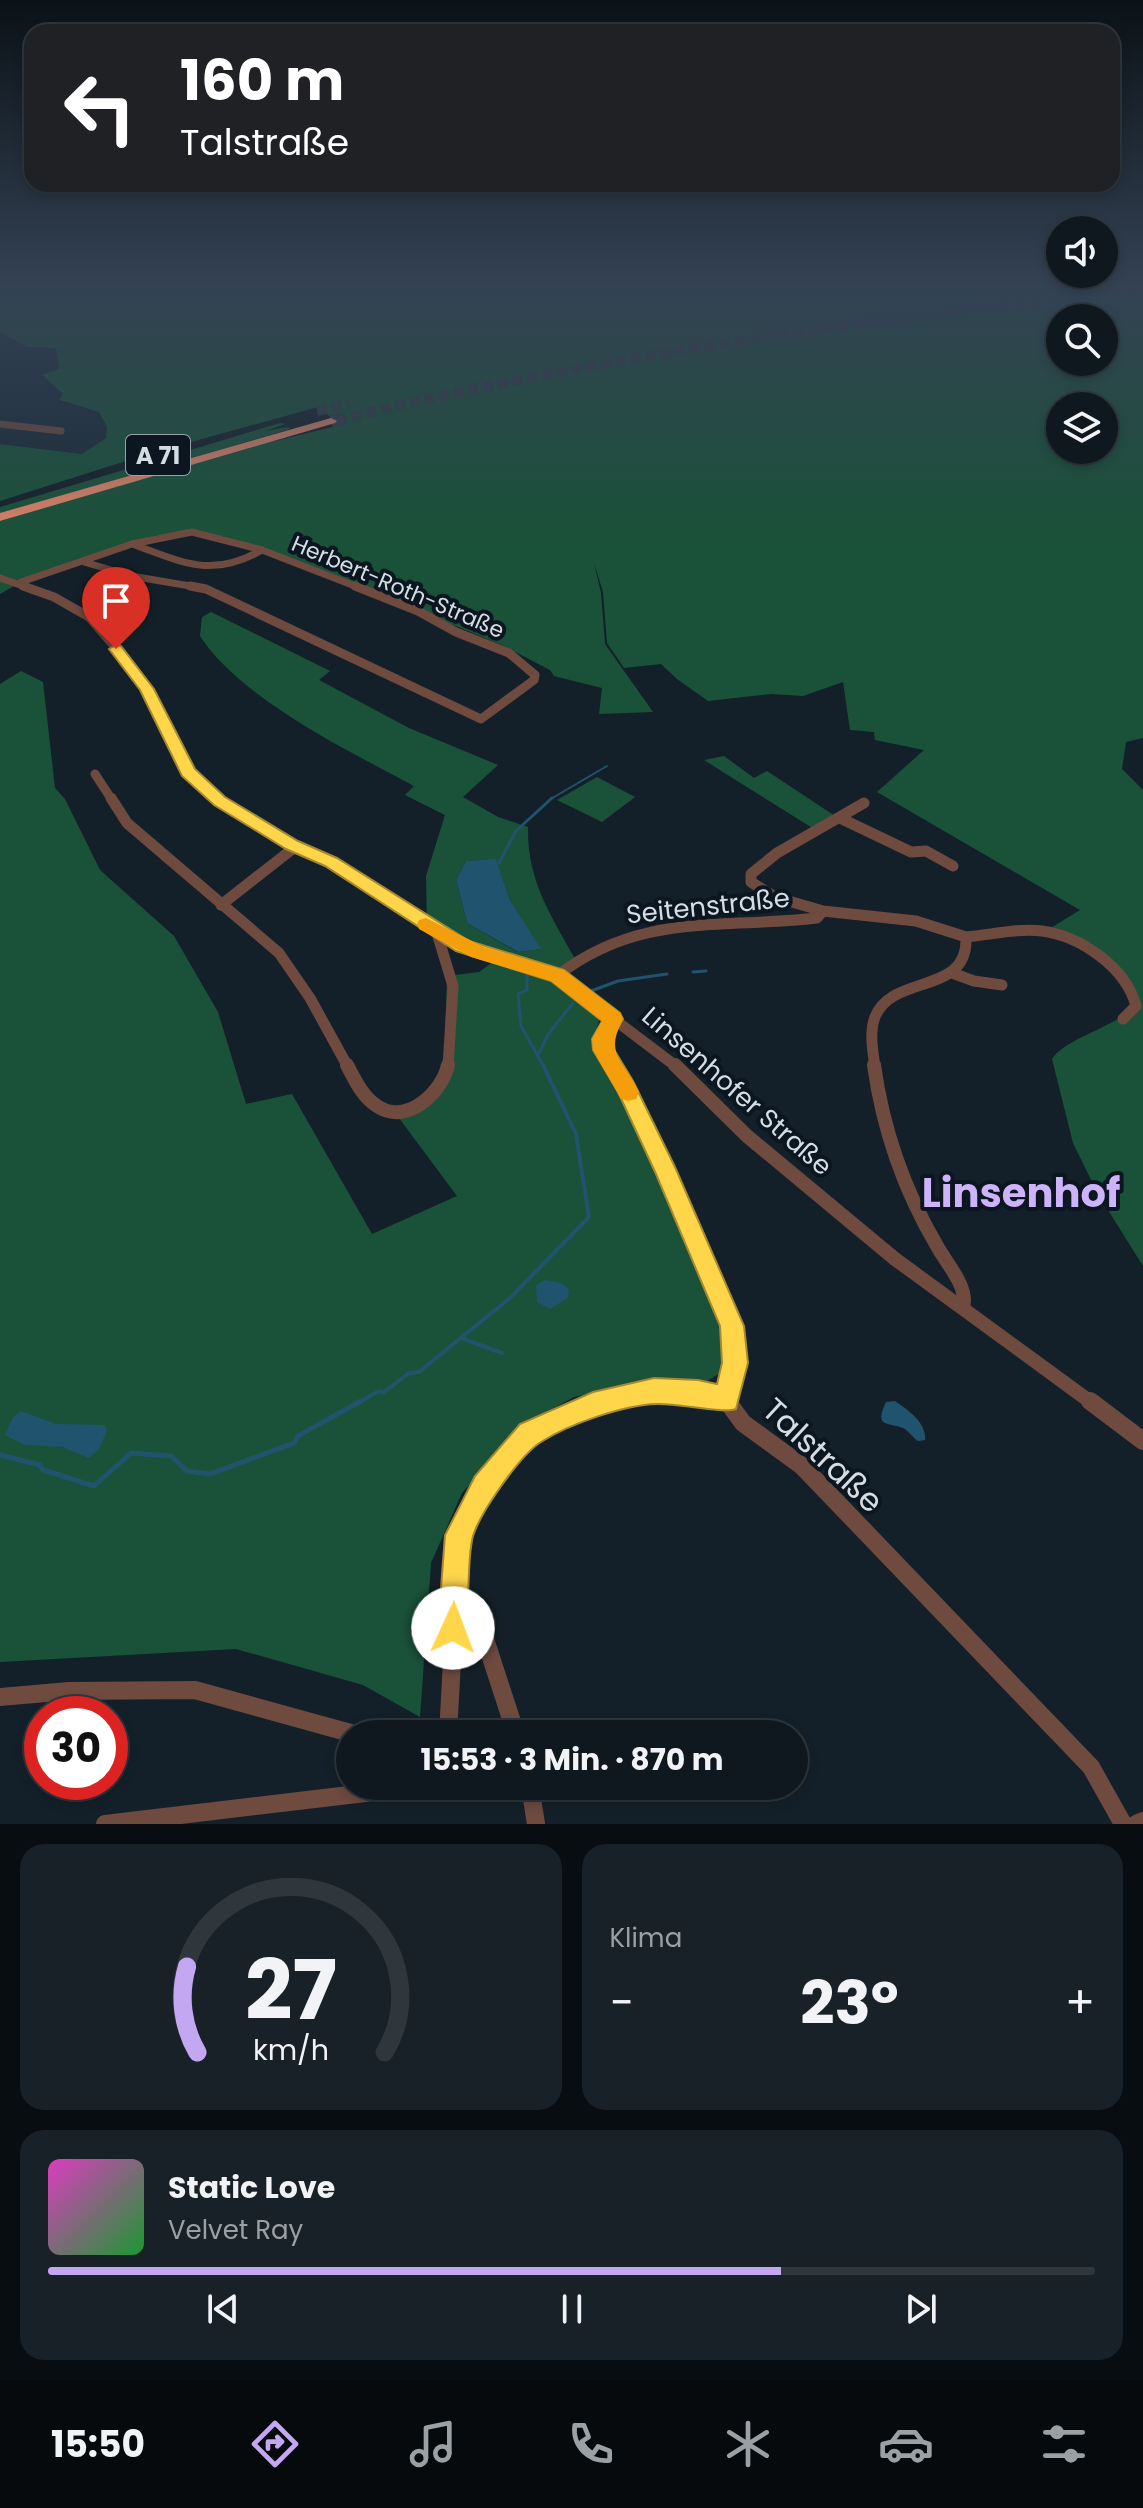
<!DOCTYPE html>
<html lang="de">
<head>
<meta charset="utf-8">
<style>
	body { margin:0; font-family:Poppins,sans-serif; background:#182128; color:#f1f3f6; height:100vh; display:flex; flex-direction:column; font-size:30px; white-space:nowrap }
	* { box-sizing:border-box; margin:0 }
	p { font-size:26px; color:#9ba0a4 }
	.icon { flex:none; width:44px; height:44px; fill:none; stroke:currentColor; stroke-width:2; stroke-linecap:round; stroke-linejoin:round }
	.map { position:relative; height:1824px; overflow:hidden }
	.side { display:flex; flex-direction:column; gap:20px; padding:20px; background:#080d11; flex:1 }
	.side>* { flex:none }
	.hud { position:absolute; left:24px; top:24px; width:1096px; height:168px; border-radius:24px; box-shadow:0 4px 12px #0003,0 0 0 2px #2f373d; background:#202124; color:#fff; overflow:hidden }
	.tools { position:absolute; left:1046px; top:216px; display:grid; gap:16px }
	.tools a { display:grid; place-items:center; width:72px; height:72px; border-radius:50%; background:#0f181f; box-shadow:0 4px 12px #0003,0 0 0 2px #2f373d; font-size:40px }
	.speed { position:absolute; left:24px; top:1696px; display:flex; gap:16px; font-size:40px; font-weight:700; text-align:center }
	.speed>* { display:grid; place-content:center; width:104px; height:104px; border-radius:50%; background:#0f181f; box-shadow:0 4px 12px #0003,0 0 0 2px #2f373d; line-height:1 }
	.speed .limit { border:12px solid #d22; background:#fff; color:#111 }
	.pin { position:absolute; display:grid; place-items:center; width:68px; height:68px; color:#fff; margin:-82px -34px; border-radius:50% 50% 50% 0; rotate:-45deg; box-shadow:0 0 8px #0007 }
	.pin .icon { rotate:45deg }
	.me { position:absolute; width:88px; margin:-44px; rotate:2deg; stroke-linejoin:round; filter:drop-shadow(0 0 6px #0008) }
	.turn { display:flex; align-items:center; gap:28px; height:168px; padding:0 24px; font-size:36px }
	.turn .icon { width:104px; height:104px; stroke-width:2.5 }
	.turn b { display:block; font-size:56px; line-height:68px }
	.big { font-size:60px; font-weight:700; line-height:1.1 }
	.side .card { flex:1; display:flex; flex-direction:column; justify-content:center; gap:12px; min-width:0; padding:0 28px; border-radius:24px; background:#182128 }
	.side .dial { align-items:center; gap:0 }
	.dial svg { height:208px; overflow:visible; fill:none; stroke:#2f373d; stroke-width:7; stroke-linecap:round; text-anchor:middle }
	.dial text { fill:#f1f3f6; stroke:none }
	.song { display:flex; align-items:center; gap:24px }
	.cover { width:96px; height:96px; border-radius:12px; background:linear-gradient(135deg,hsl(310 70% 55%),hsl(130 70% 35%)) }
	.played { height:8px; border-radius:4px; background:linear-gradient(90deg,#c4a7f1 70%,#2f373d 70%) }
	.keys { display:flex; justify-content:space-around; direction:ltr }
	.heat { display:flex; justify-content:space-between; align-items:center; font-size:44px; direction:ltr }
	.side .tiles { flex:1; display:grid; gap:20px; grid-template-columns:1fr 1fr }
	.card:last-child { grid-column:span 2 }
	.trip { position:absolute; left:336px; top:1720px; width:472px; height:80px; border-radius:40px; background:#0f181f; box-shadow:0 4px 12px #0003,0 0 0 2px #2f373d; font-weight:700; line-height:80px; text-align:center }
	.dock { display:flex; height:128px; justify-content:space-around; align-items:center; background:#060a0c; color:#9ba0a4 }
	.dock .icon { width:56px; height:56px }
	.dock .selected { color:#c4a7f1 }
	.dock b { font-size:36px; color:#f1f3f6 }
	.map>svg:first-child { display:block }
	.built { fill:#1a2b38 }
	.green { fill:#1a5239; fill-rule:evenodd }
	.water { fill:#20536d }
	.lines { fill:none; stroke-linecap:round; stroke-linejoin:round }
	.stream-far3 { stroke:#20536d; stroke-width:2 }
	.stream-far2 { stroke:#20536d; stroke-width:3 }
	.stream-far1 { stroke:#20536d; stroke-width:4 }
	.stream { stroke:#20536d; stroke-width:5 }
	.highway-tunnel-far1 { stroke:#313c45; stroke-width:10; stroke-dasharray:10 5; stroke-linecap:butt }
	.highway-tunnel { stroke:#313c45; stroke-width:13; stroke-dasharray:13 6; stroke-linecap:butt }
	.street-far4 { stroke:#6e4a3f; stroke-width:7 }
	.street-far3 { stroke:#6e4a3f; stroke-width:9 }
	.street-far2 { stroke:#6e4a3f; stroke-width:11 }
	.street-far1 { stroke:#6e4a3f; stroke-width:14 }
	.street { stroke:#6e4a3f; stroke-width:18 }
	.highway { fill:#dc8468; fill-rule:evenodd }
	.route { fill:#ffd54a; stroke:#a68a30; stroke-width:2 }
	.slow { fill:#f59e0b }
	.labels { text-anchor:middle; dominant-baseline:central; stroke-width:8; stroke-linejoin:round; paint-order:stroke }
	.far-street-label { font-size:22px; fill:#d5dde4; stroke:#0b1620 }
	.shield { fill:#0b1620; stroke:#98a1a9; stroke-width:2 }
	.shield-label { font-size:24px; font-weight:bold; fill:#d5dde4 }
	.street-label { font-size:26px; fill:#d5dde4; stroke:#0b1620 }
	.near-street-label { font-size:32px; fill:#d5dde4; stroke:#0b1620 }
	.near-district-label { font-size:40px; font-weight:bold; fill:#cdb3f9; stroke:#0b1620 }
</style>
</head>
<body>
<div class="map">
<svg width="1143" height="1824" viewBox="0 0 1143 1824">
	<rect width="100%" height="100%" fill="#142029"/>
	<path class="built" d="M0 332 27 347 56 348 59 370 43 376 63 394 59 401 99 412 107 427 106 438 82 454 0 444Z"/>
	<path class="green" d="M0 285H1143V738L1126 742 1122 769 1143 790V1266L1098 1194 1073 1143 1052 1059C1064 1039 1115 1027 1136 1006L1102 960 1046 931 1080 910 877 792 924 750 875 740 874 732 850 730 843 682 803 696 771 694 708 701 677 679 661 664 624 668 607 643 603 592 594 563 601 593 605 644 653 712 599 714 602 688 554 676 550 670 502 645 263 547 198 530 154 536 21 582 0 594V521L217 455 341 425 318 407 151 453 0 501V444L82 454 106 438 107 427 99 412 59 400 63 394 42 375 59 369 56 348 27 347 0 332ZM1060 318H1104V362H1060ZM1060 406H1104V450H1060Z
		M280 423 286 424 265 431 288 427 290 429 0 515V507Z
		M211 612 330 671 319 680 409 728 498 765 463 797 498 817 528 827C527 880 550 914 575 959L558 976 588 1001 600 1017 593 1042 656 1168 721 1331 724 1371 702 1384 642 1382 574 1397 528 1422 462 1493 431 1563 420 1717 363 1685 236 1649 0 1662V684L21 671 43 682 55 788 65 799 100 870 174 936 218 1012 246 1104 292 1094 372 1234 457 1196 393 1110 426 1097 444 1069 447 976 479 972 497 959 427 925 426 876 445 815 405 795 414 786C347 750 241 699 200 636L202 617ZM496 860 510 900 540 949 517 952 467 923 456 880 466 861Z
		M724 756 754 778 767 771 835 816 814 829 704 760Z
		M597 777 635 797 602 822 557 800Z"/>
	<path class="water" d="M496 859 510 900 541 949 518 952 467 923 456 880 466 861Z
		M544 1280 561 1283 569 1290 568 1298 550 1309 537 1302 536 1286Z
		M895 1401C908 1410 927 1423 925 1440L918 1441C913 1438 908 1430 903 1428 887 1422 874 1428 886 1402Z
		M21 1411 56 1424 105 1425 107 1431 99 1449 89 1458 63 1447 25 1445 5 1435 13 1417Z"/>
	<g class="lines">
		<path class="stream-far3" d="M549 800 607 766"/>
		<path class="stream-far2" d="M499 863 516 831 552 798
			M693 972 706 971
			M527 975V990L518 994 521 1026 544 1067
			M591 991 618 981 667 974
			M538 1055 549 1033 573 1003"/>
		<path class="stream-far1" d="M464 1339 502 1353
			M358 1403 379 1391 383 1393 409 1373 419 1372 511 1297 589 1217 576 1134 543 1065"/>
		<path class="stream" d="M0 1455 40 1465 43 1470 94 1486 131 1453 171 1456 187 1471 210 1474 294 1443 298 1436 361 1401"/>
		<path class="highway-tunnel-far1" d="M317 411 349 403
			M337 420C604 354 871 321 1143 287"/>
		<path class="highway-tunnel" d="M331 421 345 418"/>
		<path class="street-far4" d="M0 424 61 431
			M132 544C183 562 211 579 262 550
			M84 562 131 576 202 588
			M0 578 29 588
			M21 582 132 544 192 532 262 550 360 588"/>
		<path class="street-far3" d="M23 586 54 597 89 617 134 669 188 772 218 800
			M190 586 206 589 481 719 534 680 535 675 509 653 456 632 418 611 355 586
			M95 774 112 800"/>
		<path class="street-far2" d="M111 798 127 823 279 953 310 998 348 1067
			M216 798 292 845 331 862 458 944 557 976 677 1067
			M842 819 911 852 926 851 953 866
			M221 905 295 847
			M823 911 775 897 751 882V874L777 853 864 803
			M436 930 453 986 448 1067
			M966 937C991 935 1017 928 1042 931 1080 936 1126 967 1136 1006L1123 1019
			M952 973 974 981 1002 985
			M557 976C639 912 721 929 817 918L823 911 916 921 966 937C969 996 892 973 875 1017 869 1032 873 1052 875 1067
			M613 1019C602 1040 601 1047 614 1067"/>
		<path class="street-far1" d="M347 1065C355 1080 362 1096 377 1106 406 1126 442 1093 448 1065
			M612 1065 667 1174 732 1326 735 1363 726 1400 728 1403
			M675 1065 747 1136 895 1259 1092 1403
			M874 1065C883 1130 904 1190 937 1246 946 1263 969 1287 963 1307
			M603 1403C651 1392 677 1388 726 1400"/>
		<path class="street" d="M727 1401 743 1423 802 1466 1091 1767 1123 1824
			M1090 1401 1143 1441
			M453 1603 466 1605 484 1636 516 1734
			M0 1697 69 1691 195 1690 354 1734
			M448 1734 459 1535 484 1485 529 1433 593 1405 611 1401
			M530 1786 536 1824
			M105 1824 391 1790 398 1786
			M1136 1824 1143 1821"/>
		<path class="highway" d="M331 418 337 421 335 423 0 521V513Z"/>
	</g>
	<linearGradient id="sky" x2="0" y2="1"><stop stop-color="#0b1217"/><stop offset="0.53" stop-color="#344254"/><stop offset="1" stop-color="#344254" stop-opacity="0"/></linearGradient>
	<rect width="1143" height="540" fill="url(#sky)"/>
	<path class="route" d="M116 645 121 646 154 689 195 769 225 797 298 841 337 858 469 941 564 970 620 1013 623 1019 612 1039 613 1048 633 1081 675 1167 744 1326 748 1363 736 1409C723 1414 677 1403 657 1404 624 1405 569 1424 541 1442 520 1455 480 1513 473 1536 467 1558 469 1604 467 1628L463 1639 453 1643 442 1639 438 1628 445 1535 475 1476 520 1424 593 1392 654 1378 698 1380 717 1384 722 1363 720 1326 656 1174 618 1092 593 1050 592 1039 602 1021 551 981 456 951 325 866 286 849 214 805 182 776 140 690 109 649Z"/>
	<path class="slow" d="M426 918 484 947 564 970 620 1013 623 1019C604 1055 623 1059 639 1092L636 1099 628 1101 621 1099 593 1050 592 1039 602 1021 551 981 471 957 419 929 417 924 419 920Z"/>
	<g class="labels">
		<g class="far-street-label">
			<text transform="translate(398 587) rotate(23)">Herbert-Roth-Straße</text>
		</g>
		<rect class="shield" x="126" y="435" width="64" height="40" rx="6"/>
		<g class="shield-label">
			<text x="158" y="455">A 71</text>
		</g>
		<g class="street-label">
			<text transform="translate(708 906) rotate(-6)">Seitenstraße</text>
			<text transform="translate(737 1091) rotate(41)">Linsenhofer Straße</text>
		</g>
		<g class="near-street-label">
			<text transform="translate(823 1455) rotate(43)">Talstraße</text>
		</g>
		<g class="near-district-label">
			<text x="1021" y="1193">Linsenhof</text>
		</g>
	</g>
</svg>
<div class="tools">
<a><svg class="icon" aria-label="sound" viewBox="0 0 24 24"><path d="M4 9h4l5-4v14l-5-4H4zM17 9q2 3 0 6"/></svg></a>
<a><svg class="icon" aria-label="search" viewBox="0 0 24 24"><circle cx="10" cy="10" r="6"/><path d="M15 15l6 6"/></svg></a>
<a><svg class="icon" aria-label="layers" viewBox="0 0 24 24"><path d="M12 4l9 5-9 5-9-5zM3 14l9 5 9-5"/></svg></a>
</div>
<div class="speed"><div class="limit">30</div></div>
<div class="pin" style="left:116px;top:649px;background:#d93025"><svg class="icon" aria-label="arrive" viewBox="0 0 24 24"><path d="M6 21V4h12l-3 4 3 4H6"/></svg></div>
<svg class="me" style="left:453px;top:1628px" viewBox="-20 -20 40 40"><circle r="19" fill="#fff"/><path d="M0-13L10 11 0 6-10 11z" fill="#ffd54a"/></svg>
<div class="trip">15:53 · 3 Min. · 870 m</div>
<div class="hud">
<div class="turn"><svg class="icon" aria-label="left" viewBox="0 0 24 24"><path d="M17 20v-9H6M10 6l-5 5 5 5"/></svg><div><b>160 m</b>Talstraße</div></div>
</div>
</div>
<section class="side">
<div class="tiles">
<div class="card dial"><svg viewBox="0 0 100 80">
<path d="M14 69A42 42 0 1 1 86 69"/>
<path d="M14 69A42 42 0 0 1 10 36" stroke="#c4a7f1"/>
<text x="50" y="56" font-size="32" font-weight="700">27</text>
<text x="50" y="72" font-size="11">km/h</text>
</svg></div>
<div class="card"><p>Klima</p>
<div class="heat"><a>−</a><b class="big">23°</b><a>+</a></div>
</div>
<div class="card">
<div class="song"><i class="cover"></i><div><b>Static Love</b><p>Velvet Ray</p></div></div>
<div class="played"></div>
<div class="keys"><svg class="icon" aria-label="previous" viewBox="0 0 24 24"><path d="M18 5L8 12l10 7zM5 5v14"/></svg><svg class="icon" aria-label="pause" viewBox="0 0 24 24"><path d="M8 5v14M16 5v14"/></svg><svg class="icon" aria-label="next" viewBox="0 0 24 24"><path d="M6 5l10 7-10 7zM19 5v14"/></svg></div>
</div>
</div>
</section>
<nav class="dock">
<b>15:50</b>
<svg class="icon selected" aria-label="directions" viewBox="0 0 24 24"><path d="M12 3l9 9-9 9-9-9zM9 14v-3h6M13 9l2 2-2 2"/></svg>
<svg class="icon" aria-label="music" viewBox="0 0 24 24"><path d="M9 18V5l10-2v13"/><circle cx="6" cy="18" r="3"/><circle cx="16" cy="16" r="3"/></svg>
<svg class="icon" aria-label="phone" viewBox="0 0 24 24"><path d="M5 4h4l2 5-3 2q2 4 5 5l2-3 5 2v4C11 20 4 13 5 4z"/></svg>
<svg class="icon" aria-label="climate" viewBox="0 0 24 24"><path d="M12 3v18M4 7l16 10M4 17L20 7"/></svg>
<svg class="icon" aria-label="car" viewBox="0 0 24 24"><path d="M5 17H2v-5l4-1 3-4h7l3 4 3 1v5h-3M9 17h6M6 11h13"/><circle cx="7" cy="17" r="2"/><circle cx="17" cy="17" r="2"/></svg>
<svg class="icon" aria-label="filters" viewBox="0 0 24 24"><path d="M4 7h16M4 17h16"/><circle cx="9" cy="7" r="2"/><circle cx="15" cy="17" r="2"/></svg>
</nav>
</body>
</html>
